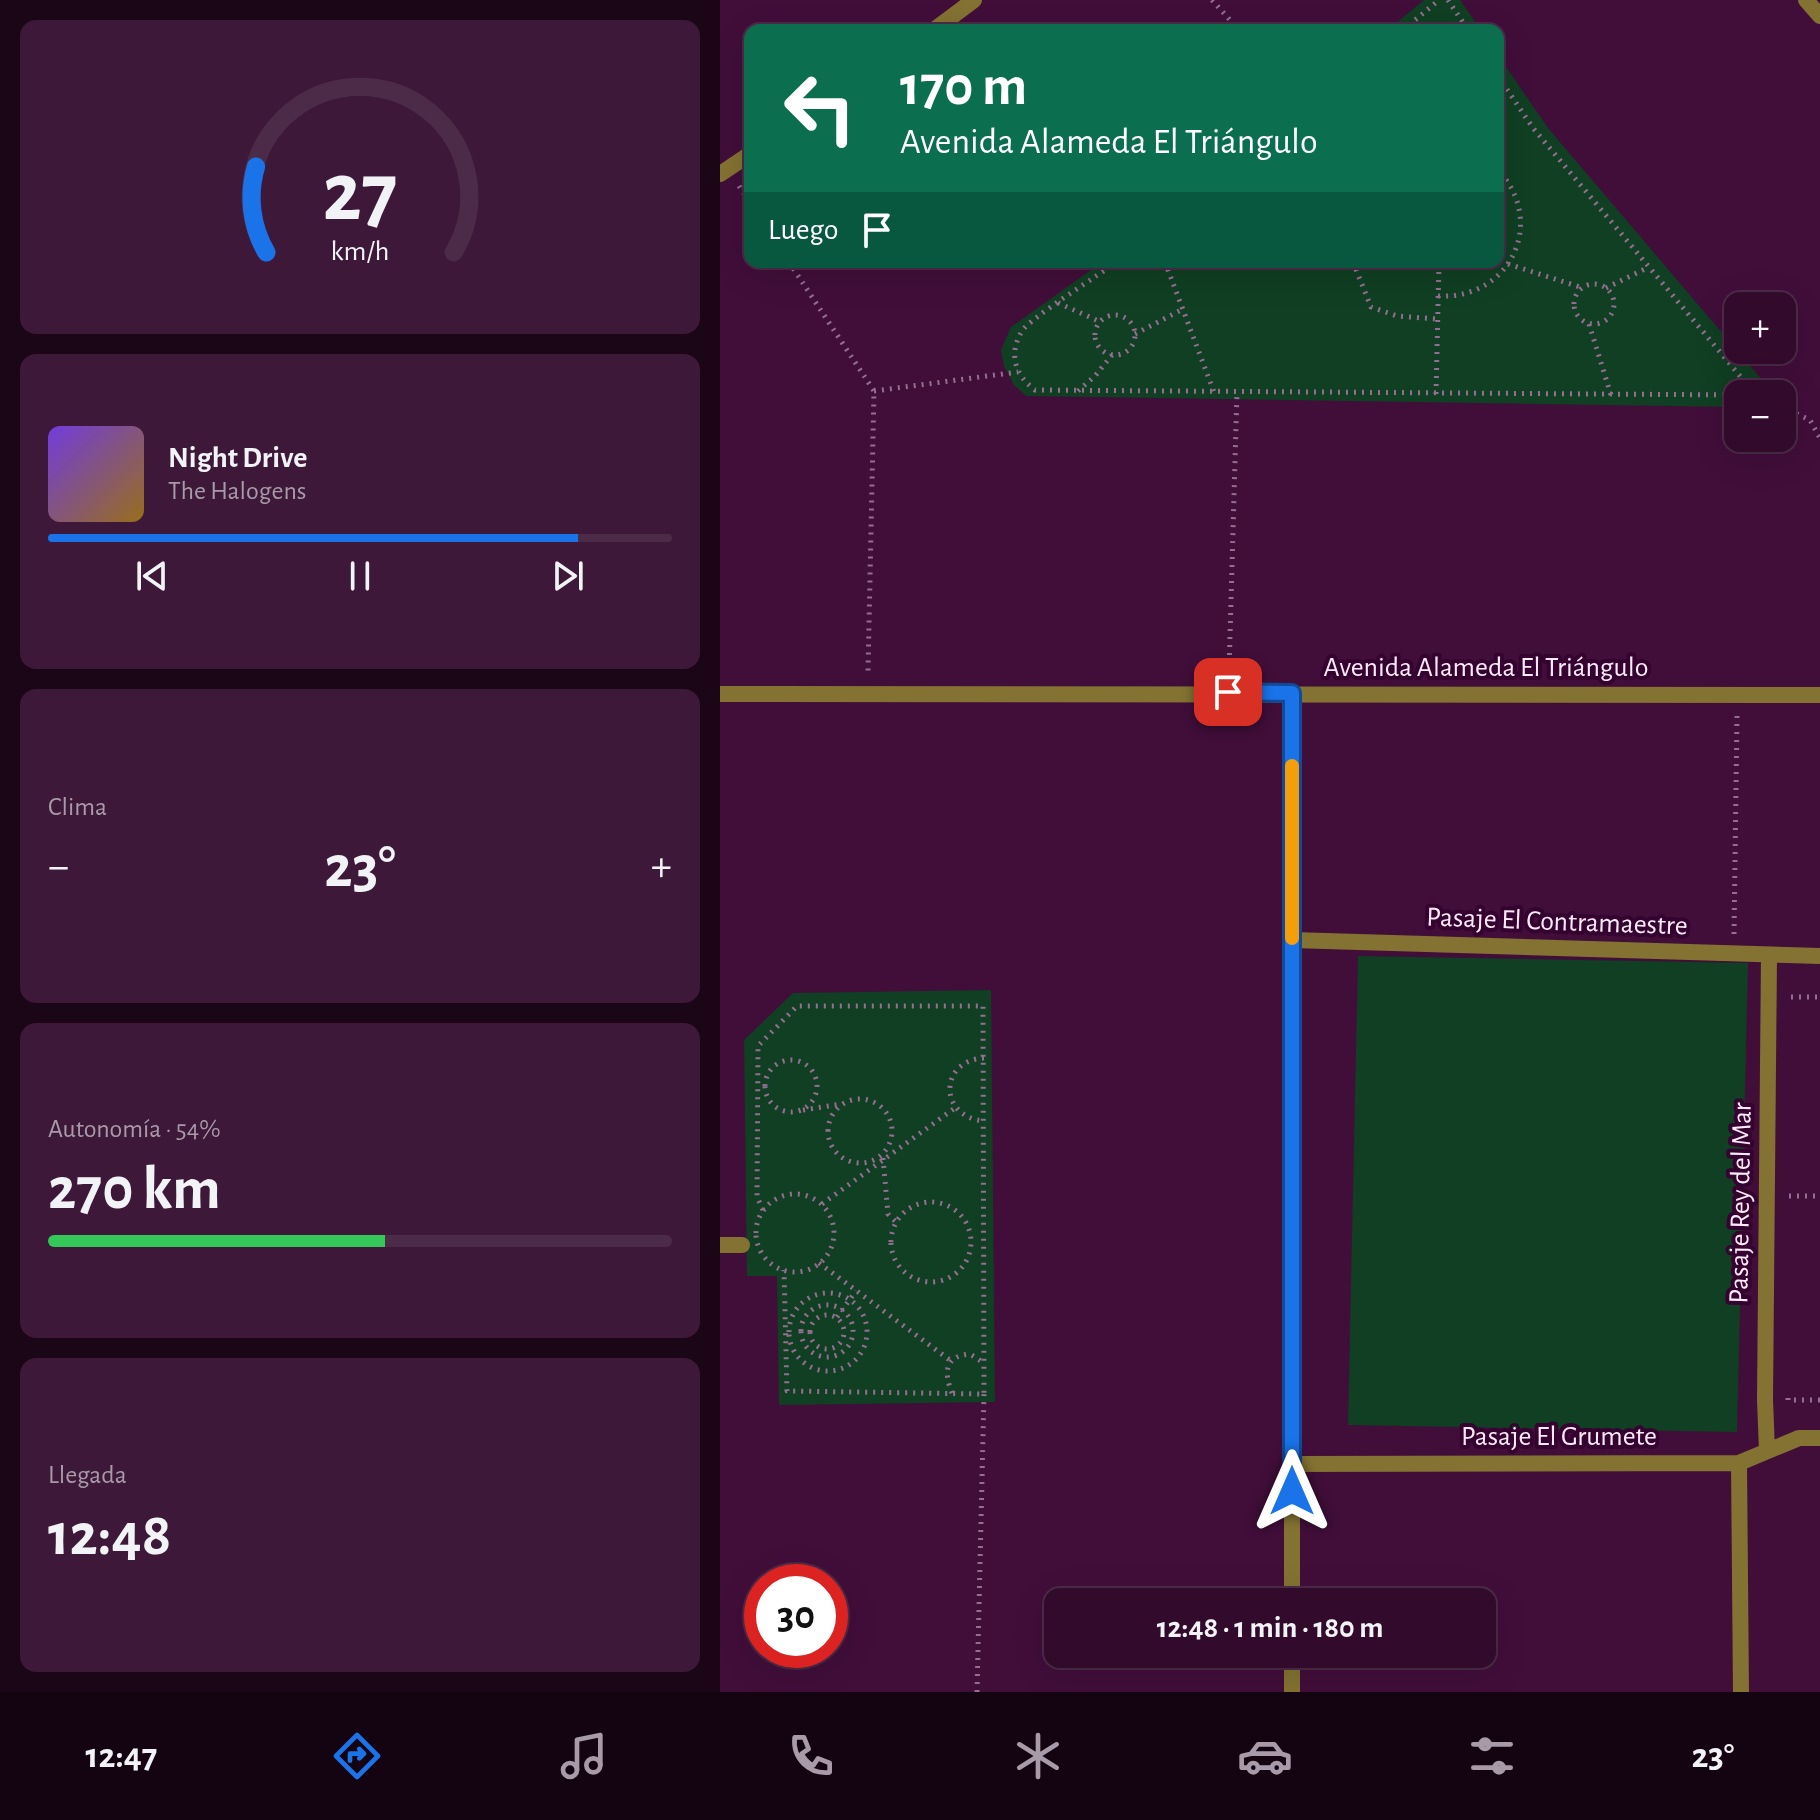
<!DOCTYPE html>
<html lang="es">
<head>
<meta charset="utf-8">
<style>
	body { margin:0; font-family:"Alegreya Sans",sans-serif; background:#3d1838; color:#f1f3f6; height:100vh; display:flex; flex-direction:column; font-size:30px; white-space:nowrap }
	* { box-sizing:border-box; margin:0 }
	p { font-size:26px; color:#a89aa9 }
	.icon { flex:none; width:44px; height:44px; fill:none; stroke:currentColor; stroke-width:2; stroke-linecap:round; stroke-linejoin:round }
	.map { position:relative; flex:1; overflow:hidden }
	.panel { display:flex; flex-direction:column; gap:20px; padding:20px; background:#1b0618; width:720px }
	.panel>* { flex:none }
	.hud { position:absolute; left:24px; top:24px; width:760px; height:244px; border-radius:16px; box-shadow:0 8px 32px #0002,0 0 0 2px #4c2b48; background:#0b6e4f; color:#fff; overflow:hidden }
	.buttons { position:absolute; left:1004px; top:292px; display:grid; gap:16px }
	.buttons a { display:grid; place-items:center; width:72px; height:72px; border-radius:16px; background:#310a2c; box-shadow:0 8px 32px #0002,0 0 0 2px #4c2b48; font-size:40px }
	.speed { position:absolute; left:24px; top:1564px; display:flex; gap:16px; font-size:40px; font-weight:700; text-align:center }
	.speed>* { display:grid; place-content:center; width:104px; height:104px; border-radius:50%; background:#310a2c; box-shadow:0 8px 32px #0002,0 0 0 2px #4c2b48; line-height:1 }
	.speed .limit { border:12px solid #d22; background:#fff; color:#111 }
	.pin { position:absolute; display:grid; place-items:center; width:68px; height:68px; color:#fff; margin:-34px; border-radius:16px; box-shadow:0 4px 12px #0006 }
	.me { position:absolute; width:88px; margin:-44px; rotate:0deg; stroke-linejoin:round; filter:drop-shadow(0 0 6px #0008) }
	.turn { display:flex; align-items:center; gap:28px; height:168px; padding:0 24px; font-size:36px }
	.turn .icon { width:104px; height:104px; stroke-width:2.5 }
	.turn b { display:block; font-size:56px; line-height:68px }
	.then { display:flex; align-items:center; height:76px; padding:0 24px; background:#0003; gap:16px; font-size:30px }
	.big { font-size:60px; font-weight:700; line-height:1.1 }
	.panel .tile { flex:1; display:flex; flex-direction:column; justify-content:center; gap:12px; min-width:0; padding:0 28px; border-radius:16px; background:#3d1838 }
	.panel .dial { align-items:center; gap:0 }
	.dial svg { height:208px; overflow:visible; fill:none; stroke:#4c2b48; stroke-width:7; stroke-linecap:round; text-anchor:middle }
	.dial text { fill:#f1f3f6; stroke:none }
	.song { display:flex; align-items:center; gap:24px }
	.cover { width:96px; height:96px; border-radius:12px; background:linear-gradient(135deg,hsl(260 70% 55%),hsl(40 70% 35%)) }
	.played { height:8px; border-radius:4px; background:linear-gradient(90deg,#1a73e8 85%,#4c2b48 85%) }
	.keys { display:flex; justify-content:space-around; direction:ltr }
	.heat { display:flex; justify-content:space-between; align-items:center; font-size:44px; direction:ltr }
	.charge { height:12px; border-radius:6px; background:linear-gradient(90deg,#34c759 54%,#4c2b48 0) }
	.trip { position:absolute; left:324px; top:1588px; width:452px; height:80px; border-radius:16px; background:#310a2c; box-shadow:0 8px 32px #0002,0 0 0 2px #4c2b48; font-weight:700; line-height:80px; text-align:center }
	.tab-bar { display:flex; height:128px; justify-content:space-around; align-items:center; background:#140412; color:#a89aa9 }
	.tab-bar .icon { width:56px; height:56px }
	.tab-bar .current { color:#1a73e8 }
	.tab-bar b { font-size:36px; color:#f1f3f6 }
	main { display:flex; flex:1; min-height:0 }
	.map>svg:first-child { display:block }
	.green { fill:#103f23 }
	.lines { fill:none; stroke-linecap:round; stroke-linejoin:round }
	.path { stroke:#946f8f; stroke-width:5; stroke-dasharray:2 6; stroke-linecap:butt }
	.minor { stroke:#847232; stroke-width:16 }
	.tertiary { stroke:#847232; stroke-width:16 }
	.route-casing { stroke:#114b97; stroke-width:20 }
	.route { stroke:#1a73e8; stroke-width:14 }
	.slow { stroke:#f59e0b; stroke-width:14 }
	.labels { text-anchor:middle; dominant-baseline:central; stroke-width:8; stroke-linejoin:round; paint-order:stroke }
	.street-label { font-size:28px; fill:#fdeaf9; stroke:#35032f }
</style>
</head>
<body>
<main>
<section class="panel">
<div class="tile dial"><svg viewBox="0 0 100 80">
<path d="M14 69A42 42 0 1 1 86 69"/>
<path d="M14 69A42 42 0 0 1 10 36" stroke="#1a73e8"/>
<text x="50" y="56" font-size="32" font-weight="700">27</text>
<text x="50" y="72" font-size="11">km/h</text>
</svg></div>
<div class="tile">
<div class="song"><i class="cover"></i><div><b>Night Drive</b><p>The Halogens</p></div></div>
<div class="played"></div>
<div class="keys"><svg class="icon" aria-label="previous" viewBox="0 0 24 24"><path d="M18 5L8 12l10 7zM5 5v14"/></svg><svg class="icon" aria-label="pause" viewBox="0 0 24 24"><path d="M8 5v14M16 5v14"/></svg><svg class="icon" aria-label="next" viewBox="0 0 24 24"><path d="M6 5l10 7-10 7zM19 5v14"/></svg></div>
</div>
<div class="tile"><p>Clima</p>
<div class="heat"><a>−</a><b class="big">23°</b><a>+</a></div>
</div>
<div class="tile"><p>Autonomía · 54%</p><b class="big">270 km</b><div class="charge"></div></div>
<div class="tile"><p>Llegada</p><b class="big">12:48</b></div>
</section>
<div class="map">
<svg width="1100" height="1692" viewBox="0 0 1100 1692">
	<rect width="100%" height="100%" fill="#410e3a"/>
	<path class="green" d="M704 0H740L761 30H668Z
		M778 55 828 128 1054 394H1018V407L306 396 294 385 284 366 281 350 291 327 382 262H778Z
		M638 956 1028 963 1017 1432 628 1425Z
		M271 990 275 1402 59 1405 57 1276H27L24 1040 73 993Z"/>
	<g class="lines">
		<path class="path" d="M492 0 519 30
			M728 0 748 30
			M683 30 719 0
			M778 76 813 128 1035 394
			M19 186 30 203
			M69 262 154 391 148 671
			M397 262C380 274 309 319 302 331 288 354 295 375 315 390L1018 395
			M445 262 494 392
			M633 262 651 307 677 316 717 319
			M788 264 863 288
			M854 304a20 20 0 1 1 40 0a20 20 0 1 1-40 0Z
			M886 288 929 267
			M718 296C789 300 828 223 778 170
			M338 303 381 322
			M375 335a20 20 0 1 1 40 0a20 20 0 1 1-40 0Z
			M869 324 891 395
			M415 334 463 309
			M154 391 298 372
			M358 391 375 376 392 355
			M716 394 719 262
			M1062 407 1090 420 1100 438
			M509 671 517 392
			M1014 934 1017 716
			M1071 997H1100
			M264 1058C219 1060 218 1117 264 1121
			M45 1086a26 26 0 1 1 52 0a26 26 0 1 1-52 0Z
			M108 1131a32 32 0 1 1 64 0a32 32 0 1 1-64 0Z
			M83 1110 121 1104
			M163 1158 168 1214 176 1222
			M36 1233a39 39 0 1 1 78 0a39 39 0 1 1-78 0Z
			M1069 1196H1100
			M171 1242a40 40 0 1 1 80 0a40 40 0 1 1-80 0Z
			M102 1204 235 1108
			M43 1210 37 1197 38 1046 77 1006H263L264 1394 67 1391 64 1270
			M99 1263 231 1361
			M69 1332a39 39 0 1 1 78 0a39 39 0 1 1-78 0Z
			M81 1331a26 26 0 1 1 52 0a26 26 0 1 1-52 0Z
			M90 1332a17 17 0 1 1 34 0a17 17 0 1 1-34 0Z
			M117 1317 136 1291
			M232 1393C224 1373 224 1356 250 1354L264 1363
			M1068 1398V1400H1100
			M257 1692 264 1394"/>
		<path class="minor" d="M214 30 254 0
			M0 174 30 154
			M572 693V1602
			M0 694 1100 695
			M572 940 1100 956
			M0 1245H22
			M1047 1451 1045 1400 1049 955
			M1019 1463 1021 1692
			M572 1464 1019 1463 1079 1438H1100
			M572 1654V1692"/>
		<path class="tertiary" d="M1086 0 1100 16"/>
	</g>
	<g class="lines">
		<defs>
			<path id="route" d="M508 692 572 693V1491"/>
		</defs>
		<use href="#route" class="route-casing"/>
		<use href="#route" class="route"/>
		<path class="slow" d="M572 766V938"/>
	</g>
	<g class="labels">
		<g class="street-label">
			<text x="766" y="668">Avenida Alameda El Triángulo</text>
			<text transform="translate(837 922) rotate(2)">Pasaje El Contramaestre</text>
			<text transform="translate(1021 1203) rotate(-89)">Pasaje Rey del Mar</text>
			<text x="839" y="1437">Pasaje El Grumete</text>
		</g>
	</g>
</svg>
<div class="buttons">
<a>+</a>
<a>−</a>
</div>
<div class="speed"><div class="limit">30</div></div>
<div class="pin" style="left:508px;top:692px;background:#d93025"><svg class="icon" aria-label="arrive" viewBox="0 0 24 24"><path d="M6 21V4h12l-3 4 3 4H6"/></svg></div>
<svg class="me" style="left:572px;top:1491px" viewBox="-20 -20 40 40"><path d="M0-17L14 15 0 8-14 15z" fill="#1a73e8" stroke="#fff" stroke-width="4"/></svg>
<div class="trip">12:48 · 1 min · 180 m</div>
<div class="hud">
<div class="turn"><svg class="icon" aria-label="left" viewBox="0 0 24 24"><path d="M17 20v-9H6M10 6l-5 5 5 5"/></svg><div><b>170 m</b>Avenida Alameda El Triángulo</div></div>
<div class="then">Luego<svg class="icon" aria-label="arrive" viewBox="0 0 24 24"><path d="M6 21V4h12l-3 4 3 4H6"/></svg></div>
</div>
</div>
</main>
<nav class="tab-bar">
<b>12:47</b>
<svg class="icon current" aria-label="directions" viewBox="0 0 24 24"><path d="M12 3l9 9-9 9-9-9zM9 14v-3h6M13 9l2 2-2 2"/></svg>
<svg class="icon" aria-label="music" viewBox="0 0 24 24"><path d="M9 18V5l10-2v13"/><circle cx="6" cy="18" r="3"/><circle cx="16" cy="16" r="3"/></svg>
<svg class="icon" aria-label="phone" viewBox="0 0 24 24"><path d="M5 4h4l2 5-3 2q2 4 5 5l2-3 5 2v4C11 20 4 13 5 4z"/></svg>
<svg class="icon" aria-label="climate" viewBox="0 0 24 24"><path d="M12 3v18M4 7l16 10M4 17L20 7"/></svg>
<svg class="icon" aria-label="car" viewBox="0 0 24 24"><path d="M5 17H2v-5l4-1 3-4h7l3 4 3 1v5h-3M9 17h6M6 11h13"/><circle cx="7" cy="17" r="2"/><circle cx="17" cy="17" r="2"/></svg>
<svg class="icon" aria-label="filters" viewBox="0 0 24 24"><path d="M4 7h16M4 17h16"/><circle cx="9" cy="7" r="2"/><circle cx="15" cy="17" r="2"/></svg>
<b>23°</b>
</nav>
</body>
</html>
